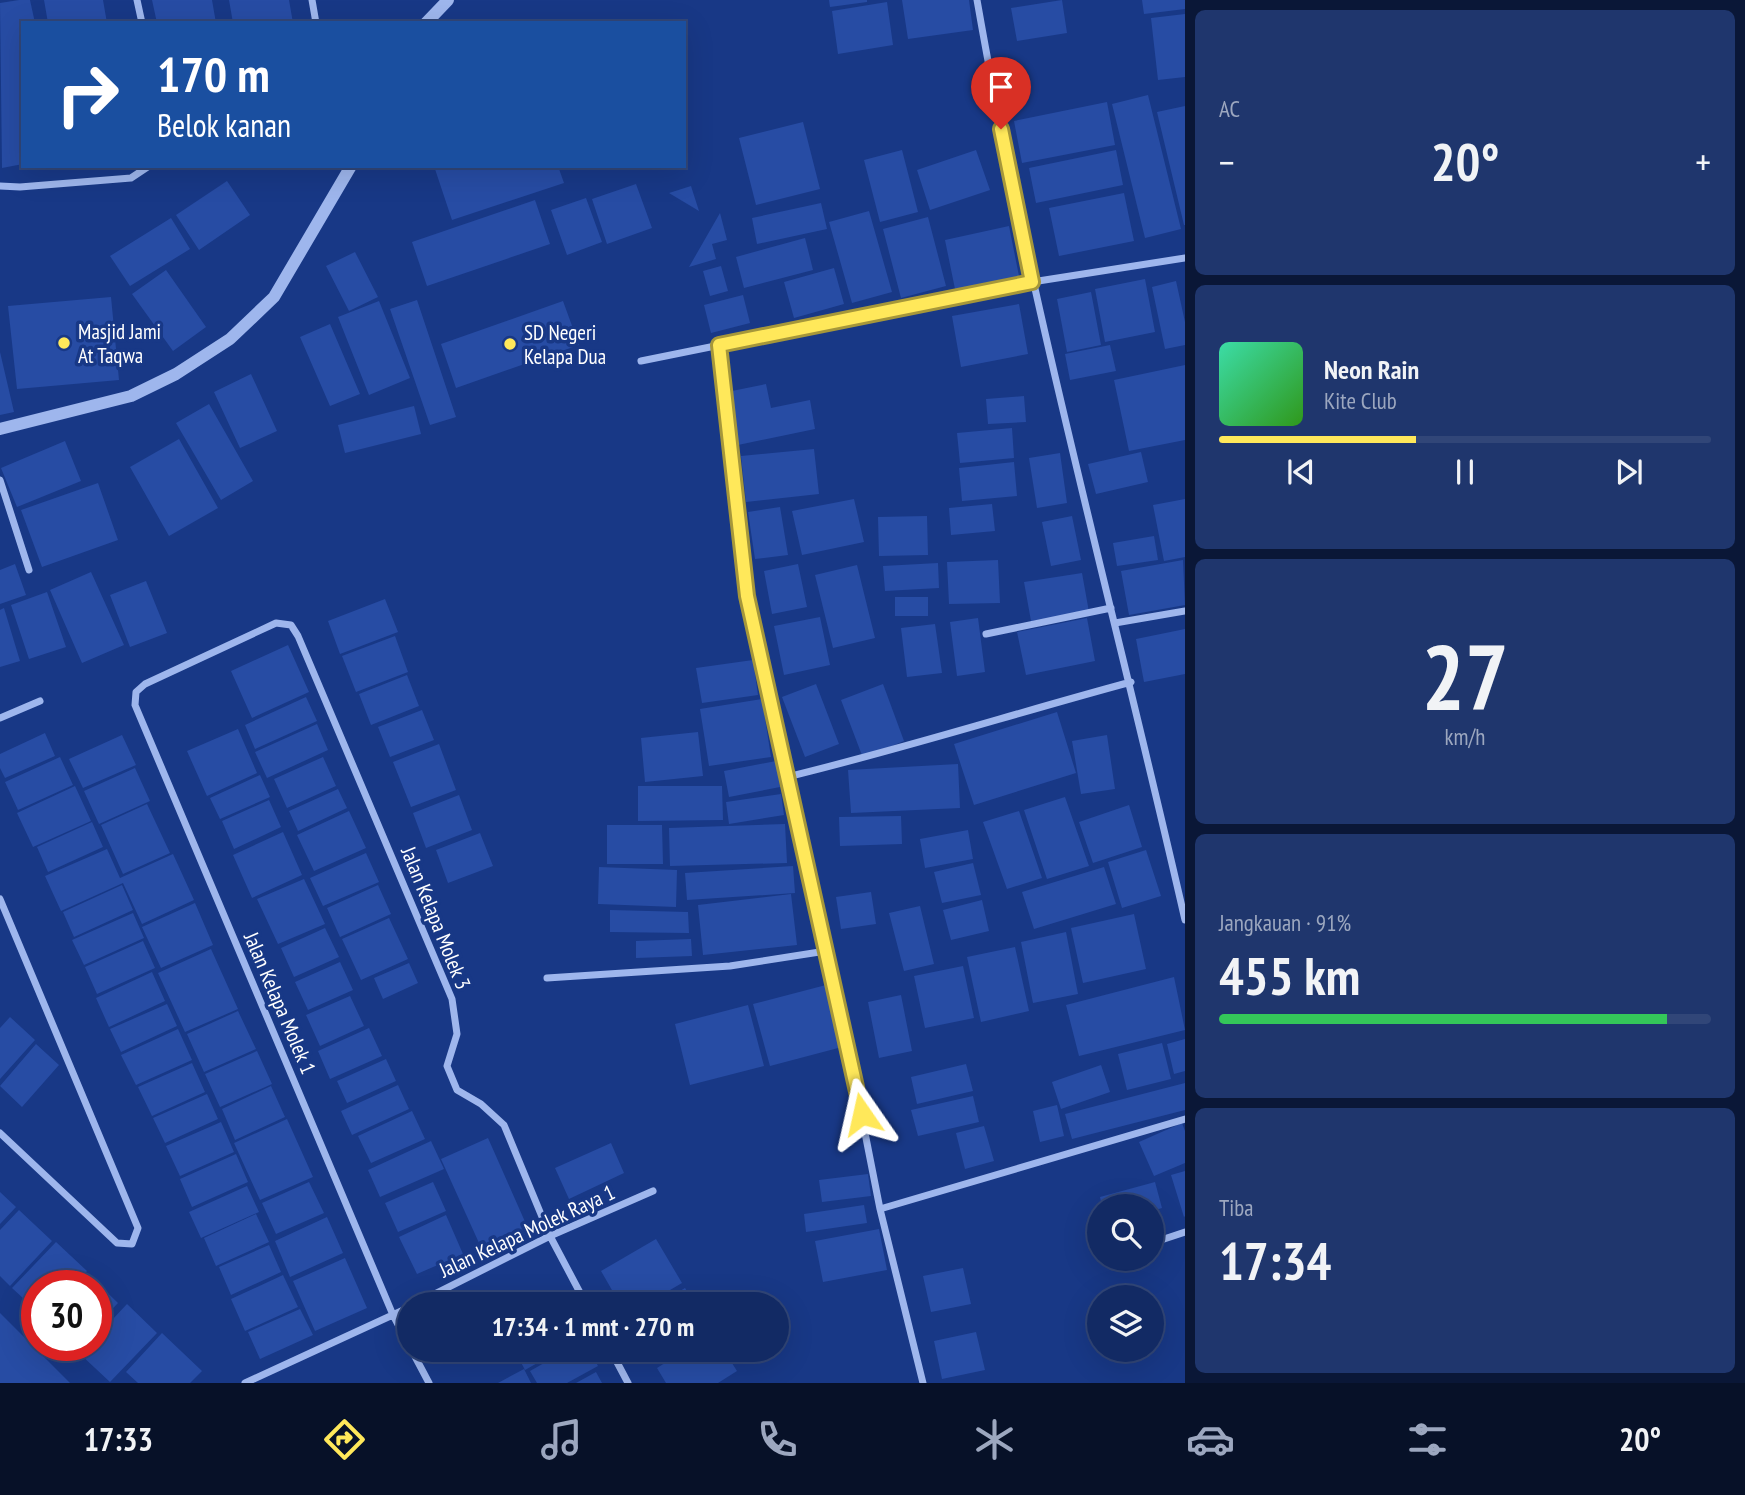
<!DOCTYPE html>
<html lang="id">
<head>
<meta charset="utf-8">
<style>
	body { margin:0; font-family:"PT Sans Narrow",sans-serif; background:#1f366d; color:#f1f3f6; height:100vh; display:flex; flex-direction:column; font-size:26px; white-space:nowrap }
	* { box-sizing:border-box; margin:0 }
	p { font-size:23px; color:#9ca7bf }
	.icon { flex:none; width:38px; height:38px; fill:none; stroke:currentColor; stroke-width:2; stroke-linecap:round; stroke-linejoin:round }
	.map { position:relative; flex:1; overflow:hidden }
	.drawer { display:flex; flex-direction:column; gap:10px; padding:10px; background:#0a1737; width:560px }
	.drawer>* { flex:none }
	.hud { position:absolute; left:21px; top:21px; width:665px; height:147px; border-radius:0px; box-shadow:0 7px 28px #0002,0 0 0 2px #314678; background:#1a4fa0; color:#fff; overflow:hidden }
	.tools { position:absolute; left:1087px; top:1194px; display:grid; gap:14px }
	.tools a { display:grid; place-items:center; width:77px; height:77px; border-radius:50%; background:#122a64; box-shadow:0 7px 28px #0002,0 0 0 2px #314678; font-size:35px }
	.speed { position:absolute; left:21px; top:1270px; display:flex; gap:14px; font-size:35px; font-weight:700; text-align:center }
	.speed>* { display:grid; place-content:center; width:91px; height:91px; border-radius:50%; background:#122a64; box-shadow:0 7px 28px #0002,0 0 0 2px #314678; line-height:1 }
	.speed .limit { border:10px solid #d22; background:#fff; color:#111 }
	.pin { position:absolute; display:grid; place-items:center; width:60px; height:60px; color:#fff; margin:-72px -30px; border-radius:50% 50% 50% 0; rotate:-45deg; box-shadow:0 0 7px #0007 }
	.pin .icon { rotate:45deg }
	.me { position:absolute; width:77px; margin:-38px; rotate:349deg; stroke-linejoin:round; filter:drop-shadow(0 0 5px #0008) }
	.turn { display:flex; align-items:center; gap:24px; height:147px; padding:0 21px; font-size:32px }
	.turn .icon { width:91px; height:91px; stroke-width:2.5 }
	.turn b { display:block; font-size:49px; line-height:60px }
	.big { font-size:52px; font-weight:700; line-height:1.1 }
	.drawer .card { flex:1; display:flex; flex-direction:column; justify-content:center; gap:10px; min-width:0; padding:0 24px; border-radius:10px; background:#1f366d }
	.drawer .dial { align-items:center; gap:0 }
	.dial b { font-size:91px; line-height:1 }
	.song { display:flex; align-items:center; gap:21px }
	.cover { width:84px; height:84px; border-radius:10px; background:linear-gradient(135deg,hsl(160 70% 55%),hsl(110 70% 35%)) }
	.played { height:7px; border-radius:4px; background:linear-gradient(90deg,#ffe85a 40%,#314678 40%) }
	.keys { display:flex; justify-content:space-around; direction:ltr }
	.heat { display:flex; justify-content:space-between; align-items:center; font-size:38px; direction:ltr }
	.charge { height:10px; border-radius:5px; background:linear-gradient(90deg,#34c759 91%,#314678 0) }
	.trip { position:absolute; left:397px; top:1292px; width:392px; height:70px; border-radius:35px; background:#122a64; box-shadow:0 7px 28px #0002,0 0 0 2px #314678; font-weight:700; line-height:70px; text-align:center }
	.dock { display:flex; height:112px; justify-content:space-around; align-items:center; background:#071128; color:#9ca7bf }
	.dock .icon { width:49px; height:49px }
	.dock .active { color:#ffe85a }
	.dock b { font-size:32px; color:#f1f3f6 }
	main { display:flex; flex:1; min-height:0 }
	.map>svg:first-child { display:block }
	.building { fill:#274ca4 }
	.lines { fill:none; stroke-linecap:round; stroke-linejoin:round }
	.minor { stroke:#9eb6ed; stroke-width:7 }
	.tertiary { stroke:#9eb6ed; stroke-width:12 }
	.route-casing { stroke:#a6973a; stroke-width:18 }
	.route { stroke:#ffe85a; stroke-width:12 }
	.poi-dot { fill:#ffe85a; stroke:#183886; stroke-width:2.5 }
	.labels { text-anchor:middle; dominant-baseline:central; stroke-width:7; stroke-linejoin:round; paint-order:stroke }
	.poi-label { font-size:21px; fill:#fff; stroke:#183886; text-anchor:start }
	.street-label { font-size:21px; fill:#fff; stroke:#183886 }
</style>
</head>
<body>
<main>
<div class="map">
<svg width="1185" height="1383" viewBox="0 0 1185 1383">
	<rect width="100%" height="100%" fill="#183886"/>
	<path class="building" d="M19 0H30L35 23H23V164L2 168 0 3Z
		M44 0H103L107 23H48Z
		M152 0H212L216 23H157Z
		M229 0H289L293 23H233Z
		M829 0H867V2L830 7Z
		M902 0H969L973 30 908 39Z
		M1062 0 1067 33 1017 41 1011 8Z
		M1142 0H1185V9L1144 14Z
		M887 2 893 45 838 54 832 11Z
		M1185 14V77L1158 80 1151 18Z
		M1148 95 1181 229 1145 238 1112 104Z
		M1107 102 1115 145 1022 163 1014 121Z
		M1185 106V225H1184L1157 112Z
		M803 122 820 189 756 205 739 138Z
		M902 150 918 212 880 222 864 160Z
		M976 150 990 190 930 210 917 170Z
		M1116 150 1123 185 1036 203 1029 168Z
		M434 166H558L564 183 452 220Z
		M227 181 250 215 199 250 176 215Z
		M636 184 652 228 607 244 592 199Z
		M691 186 699 211 669 193Z
		M1124 193 1134 241 1059 256 1049 208Z
		M586 198 602 242 567 255 551 210Z
		M535 200 550 244 427 286 412 242Z
		M821 203 827 229 757 244 752 218Z
		M869 211 892 292 852 303 829 222Z
		M720 213 727 240 712 244 716 259 689 267Z
		M928 217 946 286 901 298 883 229Z
		M171 218 190 249 130 286 110 256Z
		M1009 226 1019 276 955 289 945 240Z
		M805 238 813 270 744 288 736 257Z
		M355 252 378 297 349 311 326 266Z
		M721 266 728 291 710 296 703 271Z
		M834 268 844 304 794 318 784 282Z
		M166 270 206 327 173 351 132 294Z
		M1145 279 1155 332 1105 342 1095 289Z
		M1176 281 1185 322V345L1165 349 1152 287Z
		M1091 292 1101 345 1067 352 1057 299Z
		M743 295 750 323 711 333 704 305Z
		M111 297 119 380 17 389 8 306Z
		M417 300 456 417 430 425 390 309Z
		M379 301 410 378 369 395 338 317Z
		M563 301 579 345 456 388 441 344Z
		M1019 304 1028 354 961 367 952 316Z
		M330 324 360 394 330 406 300 337Z
		M1110 345 1116 371 1070 380 1065 354Z
		M0 352 14 412 0 415Z
		M1185 365V440L1129 451 1114 380Z
		M251 374 277 431 240 448 214 392Z
		M766 384 771 408 810 400 815 429 738 445 727 392Z
		M1024 396 1026 422 988 424 986 399Z
		M209 404 253 481 221 500 176 423Z
		M414 406 421 434 345 453 338 425Z
		M1012 428 1014 458 960 463 957 433Z
		M179 439 218 508 169 536 130 467Z
		M65 441 81 481 17 507 1 468Z
		M814 449 819 494 746 502 741 456Z
		M1141 452 1148 482 1096 494 1088 464Z
		M1060 453 1067 503 1037 508 1029 458Z
		M1014 462 1017 496 962 501 959 468Z
		M98 483 118 540 42 567 21 510Z
		M854 499 864 542 802 555 792 511Z
		M1185 499V557L1164 561 1153 505Z
		M992 504 995 531 951 535 949 508Z
		M780 507 788 555 755 559 748 512Z
		M927 516 928 555 879 556 878 517Z
		M1072 516 1081 560 1051 566 1042 522Z
		M1154 536 1158 560 1117 566 1113 543Z
		M998 560 1000 603 949 604 947 562Z
		M1183 560 1185 605 1129 615 1121 571Z
		M938 563 939 588 885 591 883 566Z
		M15 564 26 595 0 604V570Z
		M798 564 807 607 772 614 764 571Z
		M857 565 875 638 833 648 815 575Z
		M91 572 124 645 82 663 50 590Z
		M1082 573 1089 612 1031 621 1024 582Z
		M146 581 167 633 130 647 110 595Z
		M47 592 66 647 29 659 11 605Z
		M895 597H928V616H895Z
		M385 599 398 632 340 654 328 621Z
		M4 608 20 661 0 667V610Z
		M820 617 830 665 784 675 774 626Z
		M978 618 985 672 957 676 950 622Z
		M1087 618 1095 661 1026 675 1017 632Z
		M935 624 942 673 907 677 901 628Z
		M1185 629V674L1144 682 1136 639Z
		M395 636 408 672 356 692 342 656Z
		M288 645 309 692 252 718 231 671Z
		M753 660 758 695 702 703 696 668Z
		M407 675 419 706 371 725 359 694Z
		M816 684 839 744 805 757 782 697Z
		M883 684 904 741 863 758 841 700Z
		M306 697 317 721 255 749 245 725Z
		M762 699 771 757 709 766 700 709Z
		M422 710 434 740 390 757 378 727Z
		M1057 712 1076 773 974 805 954 744Z
		M317 724 328 750 267 778 255 752Z
		M238 729 257 773 207 796 187 751Z
		M698 732 703 776 645 782 641 738Z
		M45 733 55 756 5 778 0 768V754Z
		M122 735 136 765 83 788 69 759Z
		M1107 735 1115 789 1081 794 1072 741Z
		M439 744 456 790 411 807 393 762Z
		M60 757 73 785 18 810 5 782Z
		M323 757 336 786 287 808 274 779Z
		M776 761 780 787 729 797 724 771Z
		M958 764 960 808 851 813 848 770Z
		M135 768 150 801 99 824 84 791Z
		M260 775 270 797 220 819 210 798Z
		M75 786 91 821 33 847 17 813Z
		M638 786H722L723 820 638 821Z
		M338 789 347 808 298 831 289 811Z
		M781 794 784 815 729 824 726 802Z
		M459 795 472 830 426 848 413 813Z
		M1065 797 1089 866 1047 879 1024 810Z
		M269 800 281 827 234 849 222 821Z
		M147 804 170 853 123 874 101 825Z
		M1129 805 1142 847 1093 863 1079 822Z
		M349 811 366 848 314 871 297 835Z
		M1019 811 1042 878 1007 889 983 822Z
		M901 816 902 844 840 846 839 817Z
		M92 822 103 847 48 872 37 847Z
		M785 824 787 863 670 866 669 828Z
		M607 825H662L663 864H607Z
		M968 830 973 859 925 868 920 839Z
		M283 832 302 875 252 898 233 855Z
		M480 833 493 866 448 883 436 850Z
		M107 849 120 878 173 854 194 900 142 924 123 883 61 911 45 876Z
		M1146 850 1161 896 1122 908 1108 862Z
		M366 853 379 882 323 906 310 878Z
		M973 863 981 895 942 903 934 872Z
		M793 866 795 893 687 900 685 873Z
		M599 867 677 870 676 907 598 904Z
		M1104 867 1116 904 1034 929 1022 892Z
		M304 879 325 924 278 944 257 899Z
		M122 885 133 910 74 937 63 912Z
		M378 885 391 914 340 937 327 908Z
		M871 892 876 924 841 929 836 897Z
		M791 894 797 945 703 955 698 905Z
		M982 900 989 931 951 940 943 910Z
		M195 903 213 945 161 968 142 927Z
		M920 906 934 964 904 971 889 913Z
		M610 910 688 912 689 933 610 932Z
		M133 913 144 938 84 965 72 940Z
		M1134 914 1146 969 1083 983 1071 928Z
		M389 918 408 959 361 980 342 939Z
		M325 928 339 957 294 977 281 948Z
		M1066 932 1078 994 1033 1003 1021 942Z
		M691 939 692 956 636 958V941Z
		M143 941 155 968 97 994 85 967Z
		M1015 947 1029 1011 981 1022 967 957Z
		M211 949 238 1009 185 1032 158 973Z
		M340 962 353 990 308 1010 295 982Z
		M409 963 418 983 383 999 374 978Z
		M963 966 974 1018 925 1028 914 976Z
		M152 972 165 1001 109 1027 96 998Z
		M1174 977 1185 1030 1079 1056 1066 1005Z
		M826 985 842 1047 770 1066 753 1004Z
		M901 995 912 1051 879 1058 868 1002Z
		M350 996 364 1026 320 1046 306 1015Z
		M167 1004 177 1026 121 1052 110 1029Z
		M748 1005 764 1066 690 1085 675 1024Z
		M238 1011 256 1049 204 1072 187 1034Z
		M10 1017 35 1040 0 1079V1028Z
		M369 1028 382 1056 330 1079 318 1051Z
		M178 1029 192 1060 136 1085 121 1055Z
		M1185 1039V1071L1174 1074 1167 1044Z
		M1162 1043 1171 1079 1127 1090 1118 1054Z
		M36 1044 59 1065 22 1107 0 1086Z
		M257 1051 272 1084 220 1107 205 1074Z
		M386 1059 396 1081 347 1103 337 1081Z
		M192 1063 205 1092 152 1116 138 1087Z
		M966 1064 973 1091 917 1104 911 1077Z
		M1101 1065 1110 1092 1061 1109 1052 1082Z
		M1185 1083V1110L1072 1139 1065 1114Z
		M398 1085 409 1109 352 1135 341 1111Z
		M271 1086 285 1117 235 1140 222 1109Z
		M207 1094 218 1119 165 1143 153 1118Z
		M973 1096 979 1122 918 1136 911 1110Z
		M1057 1105 1064 1136 1040 1142 1033 1111Z
		M412 1111 425 1139 371 1163 358 1136Z
		M287 1119 313 1177 260 1200 234 1143Z
		M221 1122 234 1152 180 1176 166 1146Z
		M1182 1123 1185 1131V1163L1154 1176 1139 1142Z
		M984 1126 994 1161 965 1169 956 1133Z
		M488 1138 530 1233 484 1254 441 1159Z
		M431 1141 444 1169 380 1197 368 1170Z
		M611 1143 624 1173 569 1199 555 1168Z
		M236 1154 248 1182 192 1207 180 1179Z
		M1185 1171V1216L1184 1217 1171 1175Z
		M868 1174 871 1196 822 1202 819 1180Z
		M309 1182 324 1213 276 1234 262 1203Z
		M433 1182 446 1211 398 1232 385 1203Z
		M1155 1182 1162 1208 1152 1211V1206H1102L1100 1197Z
		M247 1186 259 1212 201 1238 189 1212Z
		M0 1192 16 1207 0 1224Z
		M864 1205 867 1223 806 1232 804 1214Z
		M19 1210 52 1241 10 1286 0 1276V1230Z
		M256 1214 269 1242 216 1266 204 1238Z
		M446 1215 463 1254 417 1274 399 1237Z
		M327 1217 343 1253 290 1277 275 1241Z
		M879 1229 887 1270 823 1282 815 1241Z
		M656 1239 682 1283 646 1304H620L601 1271Z
		M56 1242 87 1271 72 1286H37V1311L12 1288Z
		M269 1245 281 1272 231 1295 219 1267Z
		M345 1258 367 1308 315 1331 293 1281Z
		M963 1268 971 1304 931 1312 923 1276Z
		M89 1275 118 1303 96 1326V1286H78Z
		M283 1275 298 1307 245 1331 231 1299Z
		M685 1288 695 1304H659Z
		M127 1304 157 1333 110 1382 80 1354 88 1346H96V1337Z
		M300 1309 313 1335 260 1359 248 1332Z
		M0 1313 70 1383H0Z
		M976 1332 985 1370 942 1379 934 1341Z
		M162 1333 202 1371 190 1383H138L126 1372Z
		M514 1349H562L525 1370Z
		M569 1349H589L598 1366 567 1383H537L530 1371Z
		M648 1349H677L656 1362Z
		M687 1349H723L737 1371 718 1383H666L657 1368Z
		M524 1369 531 1383H498Z
		M596 1372 602 1383H576Z"/>
	<g class="lines">
		<path class="minor" d="M137 0 142 23
			M312 0 316 23
			M977 0C1031 310 1115 613 1185 920
			M0 186 20 187 131 178 149 166
			M719 345 747 596 852 1067 880 1209 923 1383
			M641 361 1032 282 1185 258
			M0 480 29 570
			M1115 623 1185 611
			M986 634 1111 608
			M0 718 40 701
			M787 777C903 749 1016 713 1131 682
			M0 899 138 1228 132 1244 117 1243 0 1133
			M547 978 730 966 826 951
			M880 1209 1185 1119
			M1152 1243 1185 1232
			M415 1304 550 1236 653 1191
			M410 1347 393 1315 135 705 136 692 145 684 276 623 291 625 298 636 452 999 457 1034 447 1066 457 1090 481 1104 504 1125 550 1236 586 1304
			M411 1349 429 1383
			M610 1349 628 1383
			M245 1383 410 1307"/>
		<path class="tertiary" d="M426 23 448 0
			M0 429 131 396 176 374 230 339 274 297 351 166"/>
	</g>
	<g class="lines">
		<defs>
			<path id="route" d="M862 1114 747 596 719 345 1032 282 1001 129"/>
		</defs>
		<use href="#route" class="route-casing"/>
		<use href="#route" class="route"/>
	</g>
	<g class="poi-dot">
		<circle cx="64" cy="343" r="7"/>
		<circle cx="510" cy="344" r="7"/>
	</g>
	<g class="labels">
		<g class="poi-label">
			<text x="78" y="331">Masjid Jami<tspan x="78" dy="24">At Taqwa</tspan></text>
			<text x="524" y="332">SD Negeri<tspan x="524" dy="24">Kelapa Dua</tspan></text>
		</g>
		<g class="street-label">
			<text transform="translate(436 918) rotate(68)">Jalan Kelapa Molek 3</text>
			<text transform="translate(280 1003) rotate(67)">Jalan Kelapa Molek 1</text>
			<text transform="translate(527 1231) rotate(-25)">Jalan Kelapa Molek Raya 1</text>
		</g>
	</g>
</svg>
<div class="tools">
<a><svg class="icon" aria-label="search" viewBox="0 0 24 24"><circle cx="10" cy="10" r="6"/><path d="M15 15l6 6"/></svg></a>
<a><svg class="icon" aria-label="layers" viewBox="0 0 24 24"><path d="M12 4l9 5-9 5-9-5zM3 14l9 5 9-5"/></svg></a>
</div>
<div class="speed"><div class="limit">30</div></div>
<div class="pin" style="left:1001px;top:129px;background:#d93025"><svg class="icon" aria-label="arrive" viewBox="0 0 24 24"><path d="M6 21V4h12l-3 4 3 4H6"/></svg></div>
<svg class="me" style="left:862px;top:1114px" viewBox="-20 -20 40 40"><path d="M0-17L14 15 0 8-14 15z" fill="#ffe85a" stroke="#fff" stroke-width="4"/></svg>
<div class="trip">17:34 · 1 mnt · 270 m</div>
<div class="hud">
<div class="turn"><svg class="icon" aria-label="right" viewBox="0 0 24 24"><path d="M7 20v-9h11M14 6l5 5-5 5"/></svg><div><b>170 m</b>Belok kanan</div></div>
</div>
</div>
<section class="drawer">
<div class="card"><p>AC</p>
<div class="heat"><a>−</a><b class="big">20°</b><a>+</a></div>
</div>
<div class="card">
<div class="song"><i class="cover"></i><div><b>Neon Rain</b><p>Kite Club</p></div></div>
<div class="played"></div>
<div class="keys"><svg class="icon" aria-label="previous" viewBox="0 0 24 24"><path d="M18 5L8 12l10 7zM5 5v14"/></svg><svg class="icon" aria-label="pause" viewBox="0 0 24 24"><path d="M8 5v14M16 5v14"/></svg><svg class="icon" aria-label="next" viewBox="0 0 24 24"><path d="M6 5l10 7-10 7zM19 5v14"/></svg></div>
</div>
<div class="card dial"><b>27</b><p>km/h</p></div>
<div class="card"><p>Jangkauan · 91%</p><b class="big">455 km</b><div class="charge"></div></div>
<div class="card"><p>Tiba</p><b class="big">17:34</b></div>
</section>
</main>
<nav class="dock">
<b>17:33</b>
<svg class="icon active" aria-label="directions" viewBox="0 0 24 24"><path d="M12 3l9 9-9 9-9-9zM9 14v-3h6M13 9l2 2-2 2"/></svg>
<svg class="icon" aria-label="music" viewBox="0 0 24 24"><path d="M9 18V5l10-2v13"/><circle cx="6" cy="18" r="3"/><circle cx="16" cy="16" r="3"/></svg>
<svg class="icon" aria-label="phone" viewBox="0 0 24 24"><path d="M5 4h4l2 5-3 2q2 4 5 5l2-3 5 2v4C11 20 4 13 5 4z"/></svg>
<svg class="icon" aria-label="climate" viewBox="0 0 24 24"><path d="M12 3v18M4 7l16 10M4 17L20 7"/></svg>
<svg class="icon" aria-label="car" viewBox="0 0 24 24"><path d="M5 17H2v-5l4-1 3-4h7l3 4 3 1v5h-3M9 17h6M6 11h13"/><circle cx="7" cy="17" r="2"/><circle cx="17" cy="17" r="2"/></svg>
<svg class="icon" aria-label="filters" viewBox="0 0 24 24"><path d="M4 7h16M4 17h16"/><circle cx="9" cy="7" r="2"/><circle cx="15" cy="17" r="2"/></svg>
<b>20°</b>
</nav>
</body>
</html>
